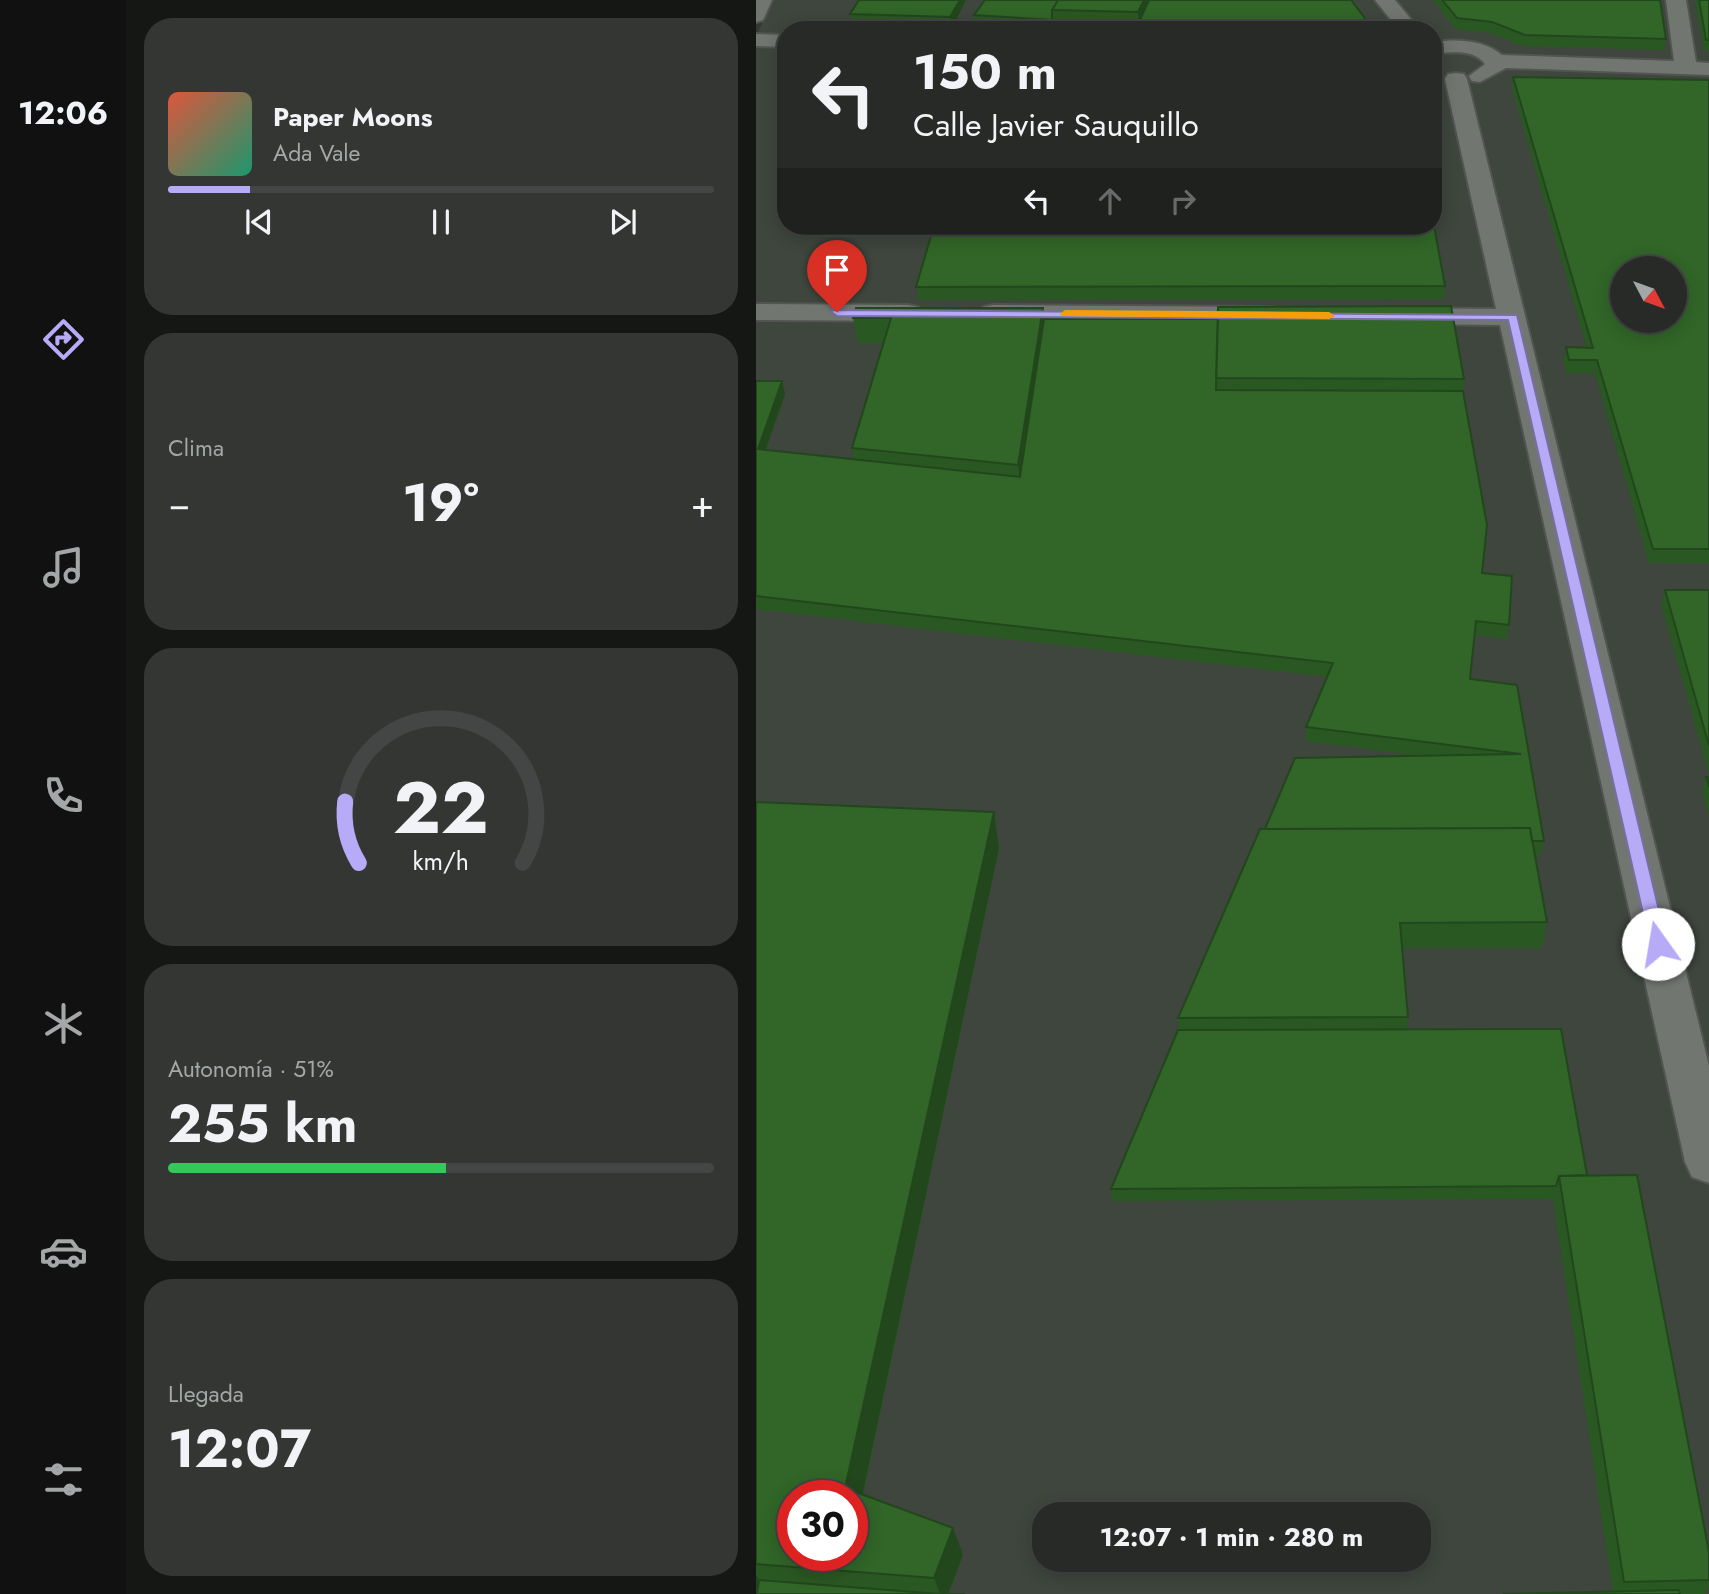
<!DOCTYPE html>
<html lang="es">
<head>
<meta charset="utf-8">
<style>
	body { margin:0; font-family:Jost,sans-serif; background:#333633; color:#f1f3f6; height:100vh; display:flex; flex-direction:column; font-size:26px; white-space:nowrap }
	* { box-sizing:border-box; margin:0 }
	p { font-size:23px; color:#a4a7a7 }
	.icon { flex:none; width:38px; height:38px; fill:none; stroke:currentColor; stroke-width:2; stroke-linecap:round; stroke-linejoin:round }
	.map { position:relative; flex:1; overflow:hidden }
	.details { display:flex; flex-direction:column; gap:18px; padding:18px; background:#151715; width:630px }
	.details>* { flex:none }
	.top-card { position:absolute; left:21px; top:21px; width:665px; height:214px; border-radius:28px; box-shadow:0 4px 18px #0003,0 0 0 2px #434644; background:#272a27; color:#f1f3f6; overflow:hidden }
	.needle { width:46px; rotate:131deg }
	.buttons { position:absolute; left:854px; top:256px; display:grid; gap:14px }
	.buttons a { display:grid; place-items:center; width:77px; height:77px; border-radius:50%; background:#272a27; box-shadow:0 4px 18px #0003,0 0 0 2px #434644; font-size:35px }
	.speed { position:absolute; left:21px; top:1480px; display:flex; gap:14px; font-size:35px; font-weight:700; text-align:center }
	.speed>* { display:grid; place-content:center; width:91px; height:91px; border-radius:50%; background:#272a27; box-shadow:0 4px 18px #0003,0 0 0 2px #434644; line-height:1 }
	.speed .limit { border:10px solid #d22; background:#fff; color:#111 }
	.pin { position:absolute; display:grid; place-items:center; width:60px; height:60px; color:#fff; margin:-72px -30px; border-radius:50% 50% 50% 0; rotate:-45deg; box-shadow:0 0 7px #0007 }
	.pin .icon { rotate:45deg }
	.me { position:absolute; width:77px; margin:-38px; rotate:347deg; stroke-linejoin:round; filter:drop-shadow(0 0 5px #0008) }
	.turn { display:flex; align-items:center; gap:24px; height:147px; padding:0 21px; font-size:32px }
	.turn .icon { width:91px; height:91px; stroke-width:2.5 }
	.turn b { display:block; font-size:49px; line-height:60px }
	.lanes { display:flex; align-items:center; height:66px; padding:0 21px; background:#0003; justify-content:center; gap:35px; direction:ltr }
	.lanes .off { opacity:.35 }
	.big { font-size:52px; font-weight:700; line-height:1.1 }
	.details .tile { flex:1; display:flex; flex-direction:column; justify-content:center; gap:10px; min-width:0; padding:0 24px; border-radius:28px; background:#333633 }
	.details .dial { align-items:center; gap:0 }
	.dial svg { height:182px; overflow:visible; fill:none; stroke:#434644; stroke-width:7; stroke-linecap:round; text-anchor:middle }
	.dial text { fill:#f1f3f6; stroke:none }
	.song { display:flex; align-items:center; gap:21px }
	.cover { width:84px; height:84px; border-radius:10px; background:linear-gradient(135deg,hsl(10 70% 55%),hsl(160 70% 35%)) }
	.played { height:7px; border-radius:4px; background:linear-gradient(90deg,#b7abf8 15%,#434644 15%) }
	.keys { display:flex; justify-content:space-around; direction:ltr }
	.heat { display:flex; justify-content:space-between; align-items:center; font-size:38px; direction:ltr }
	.charge { height:10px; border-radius:5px; background:linear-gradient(90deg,#34c759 51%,#434644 0) }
	.trip { position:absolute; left:276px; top:1502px; width:399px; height:70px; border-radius:28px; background:#272a27; box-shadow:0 4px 18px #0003,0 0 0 2px #434644; font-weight:700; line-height:70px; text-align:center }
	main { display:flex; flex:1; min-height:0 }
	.tab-bar { display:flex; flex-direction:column; width:126px; justify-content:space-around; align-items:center; background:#101110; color:#a4a7a7 }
	.tab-bar .icon { width:49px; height:49px }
	.tab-bar .on { color:#b7abf8 }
	.tab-bar b { font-size:32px; color:#f1f3f6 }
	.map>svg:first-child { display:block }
	.built { fill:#3e463d; fill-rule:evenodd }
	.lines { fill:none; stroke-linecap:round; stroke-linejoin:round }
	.minor-casing { stroke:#515450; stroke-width:4 }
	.minor { fill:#727671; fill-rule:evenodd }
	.wall { fill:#2a5822 }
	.shaded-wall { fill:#22471c }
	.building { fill:#316628; stroke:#22471c; stroke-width:2; fill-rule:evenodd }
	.route { fill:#b7abf8; stroke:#776fa1; stroke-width:2 }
	.slow { fill:#f59e0b }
</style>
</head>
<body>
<main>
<nav class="tab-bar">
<b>12:06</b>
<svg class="icon on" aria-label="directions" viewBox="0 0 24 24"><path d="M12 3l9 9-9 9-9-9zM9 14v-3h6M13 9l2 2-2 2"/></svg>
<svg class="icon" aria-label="music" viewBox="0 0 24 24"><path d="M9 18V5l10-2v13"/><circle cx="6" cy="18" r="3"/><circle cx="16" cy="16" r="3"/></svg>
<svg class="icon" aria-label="phone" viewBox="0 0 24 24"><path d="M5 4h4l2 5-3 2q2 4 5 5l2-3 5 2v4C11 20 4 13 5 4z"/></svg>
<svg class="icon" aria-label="climate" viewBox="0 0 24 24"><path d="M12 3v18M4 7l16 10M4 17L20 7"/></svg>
<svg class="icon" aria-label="car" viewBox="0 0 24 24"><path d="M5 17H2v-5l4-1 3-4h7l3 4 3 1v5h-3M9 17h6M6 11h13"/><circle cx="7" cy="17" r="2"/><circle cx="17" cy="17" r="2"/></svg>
<svg class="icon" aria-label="filters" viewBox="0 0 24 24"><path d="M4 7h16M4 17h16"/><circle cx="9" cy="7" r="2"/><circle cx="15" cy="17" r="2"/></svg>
</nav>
<section class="details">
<div class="tile">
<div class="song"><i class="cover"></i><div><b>Paper Moons</b><p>Ada Vale</p></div></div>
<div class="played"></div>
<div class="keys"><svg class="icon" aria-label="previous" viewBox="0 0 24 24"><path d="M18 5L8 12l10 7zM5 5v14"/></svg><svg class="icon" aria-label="pause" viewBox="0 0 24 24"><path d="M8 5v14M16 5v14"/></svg><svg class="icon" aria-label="next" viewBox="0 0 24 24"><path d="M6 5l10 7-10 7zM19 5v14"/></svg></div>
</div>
<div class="tile"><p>Clima</p>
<div class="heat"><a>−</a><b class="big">19°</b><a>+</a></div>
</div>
<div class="tile dial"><svg viewBox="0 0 100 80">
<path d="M14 69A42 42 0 1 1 86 69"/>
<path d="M14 69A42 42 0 0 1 8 42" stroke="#b7abf8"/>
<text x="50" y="56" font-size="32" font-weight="700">22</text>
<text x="50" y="72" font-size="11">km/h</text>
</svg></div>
<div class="tile"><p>Autonomía · 51%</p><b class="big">255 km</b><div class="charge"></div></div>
<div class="tile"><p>Llegada</p><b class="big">12:07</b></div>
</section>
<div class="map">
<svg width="953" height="1594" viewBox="0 0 953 1594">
	<rect width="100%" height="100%" fill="#343834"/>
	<path class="built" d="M15 0H953V1594H0V38ZM30 30H677V226H30ZM866 268H919V320H866ZM37 1496H96V1556H37ZM289 1514H663V1559H289Z"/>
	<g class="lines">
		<defs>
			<path id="minor" d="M0 0H16L7 20 0 22Z
				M619 0H639L664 30H643Z
				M910 0H930L940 62 953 63V75L750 68 724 82 716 81 713 76 729 64C718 49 695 52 677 54V42C700 39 727 39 746 55L918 61Z
				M0 34 30 35V47L0 46Z
				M700 73 708 74 711 79 953 1066V1183L936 1177 929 1162 744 325 646 324 636 322 632 316 636 310 646 308 740 309 689 79 692 74Z
				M0 304 152 305 162 307 166 313 162 319 152 321 0 320Z
				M237 305 516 307 526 309 530 315 526 321 516 323 237 321 227 319 223 313 227 307Z"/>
		</defs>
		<use href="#minor" class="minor-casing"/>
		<use href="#minor" class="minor"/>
	</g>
	<path class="wall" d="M210 0 196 28 96 25 94 14Z
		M229 0 617 29V30H279L220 26 218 15Z
		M678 0H904L910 39 908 50 767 46 734 33 700 29 678 2Z
		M939 0H953V51H948Z
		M757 77 953 80V563H893L839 373H811L807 360 810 347 831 348 756 89Z
		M30 154V201L27 202 22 179Z
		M689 286 688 299 162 300 160 287Z
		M97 318 288 319 708 379 707 391 726 573 753 625 751 639 718 635 714 679 761 685 788 841 785 855H779L791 922 786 948H646L652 1017 651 1029 831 1175 953 1552V1588L949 1594H747L857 1592 797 1199 356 1201 355 1189 422 1030V1018L509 829 665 756 550 741V727L572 677 0 609V381H26L29 394 10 450 98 460 96 448 127 343H102Z
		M909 590H953V774L905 604Z
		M950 777H953V816L946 791Z
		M0 802 238 812 243 848 107 1495 197 1528 207 1555 192 1594H0Z"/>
	<path class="shaded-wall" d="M204 0H210L196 28 194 17Z
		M388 0H399L383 22 382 12Z
		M287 308 289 332 265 491 262 465Z
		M26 381 29 394 5 463 2 449Z
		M238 812 243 848 102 1516 89 1488Z
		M197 1528 207 1555 192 1594H184L178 1578Z
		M0 1575 9 1589V1594H0Z"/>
	<path class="building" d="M103 0H204L194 17 94 14Z
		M229 0H302L296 10V20L218 15Z
		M302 0H388L382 12 296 10Z
		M393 0H595L617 29 383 22Z
		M686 0H904L910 39 769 35 736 22 701 18Z
		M943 0H953V40H950Z
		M757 77 953 80V549H897L841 360H813L810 347 837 348ZM866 268H919V320H866Z
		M30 154V178L22 179Z
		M677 220 689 286 160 287 178 226H677Z
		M695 306 708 379 460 378 462 307Z
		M100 308H287L262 465 96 448 135 318H97Z
		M288 319H462L460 390 707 391 731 525 726 573 756 576 753 625 720 621 714 679 761 685 788 841H776L774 828 509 829 539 758 765 754 550 727 577 663 0 596V381H26L2 449 264 477Z
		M909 590H953V746Z
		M950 777H953V787Z
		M0 802 238 812 89 1488 197 1528 178 1578 0 1564ZM37 1496H96V1556H37Z
		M774 828 791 922 644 923 652 1017 422 1018 504 829Z
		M805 1029 831 1175 803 1176 800 1186 355 1189 422 1030Z
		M881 1175 953 1552V1580L868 1582 803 1176Z
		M3 1580 184 1594H209H1Z
		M923 1590 924 1594H747Z"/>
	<path class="route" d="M77 310 761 315 911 944 909 949H896L894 944 752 320 81 316 75 312Z"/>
	<path class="slow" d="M309 310 573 312 579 316 573 319 305 316 304 314Z"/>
</svg>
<div class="buttons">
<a><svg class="needle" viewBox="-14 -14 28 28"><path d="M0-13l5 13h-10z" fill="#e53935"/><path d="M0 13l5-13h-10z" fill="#a4a7a7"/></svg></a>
</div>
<div class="speed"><div class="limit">30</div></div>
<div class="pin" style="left:81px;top:312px;background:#d93025"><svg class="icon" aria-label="arrive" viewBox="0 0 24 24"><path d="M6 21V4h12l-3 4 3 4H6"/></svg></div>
<svg class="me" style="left:902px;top:944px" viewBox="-20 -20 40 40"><circle r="19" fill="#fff"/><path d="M0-13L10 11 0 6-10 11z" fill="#b7abf8"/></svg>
<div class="trip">12:07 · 1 min · 280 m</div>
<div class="top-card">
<div class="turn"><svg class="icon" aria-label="left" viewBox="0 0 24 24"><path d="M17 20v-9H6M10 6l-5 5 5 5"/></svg><div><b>150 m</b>Calle Javier Sauquillo</div></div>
<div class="lanes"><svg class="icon" aria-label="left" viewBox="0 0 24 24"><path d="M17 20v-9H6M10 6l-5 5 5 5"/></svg><svg class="icon off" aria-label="ahead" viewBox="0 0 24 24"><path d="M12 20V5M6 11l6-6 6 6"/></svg><svg class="icon off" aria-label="right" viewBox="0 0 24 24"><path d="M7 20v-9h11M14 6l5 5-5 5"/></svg></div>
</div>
</div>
</main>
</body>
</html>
